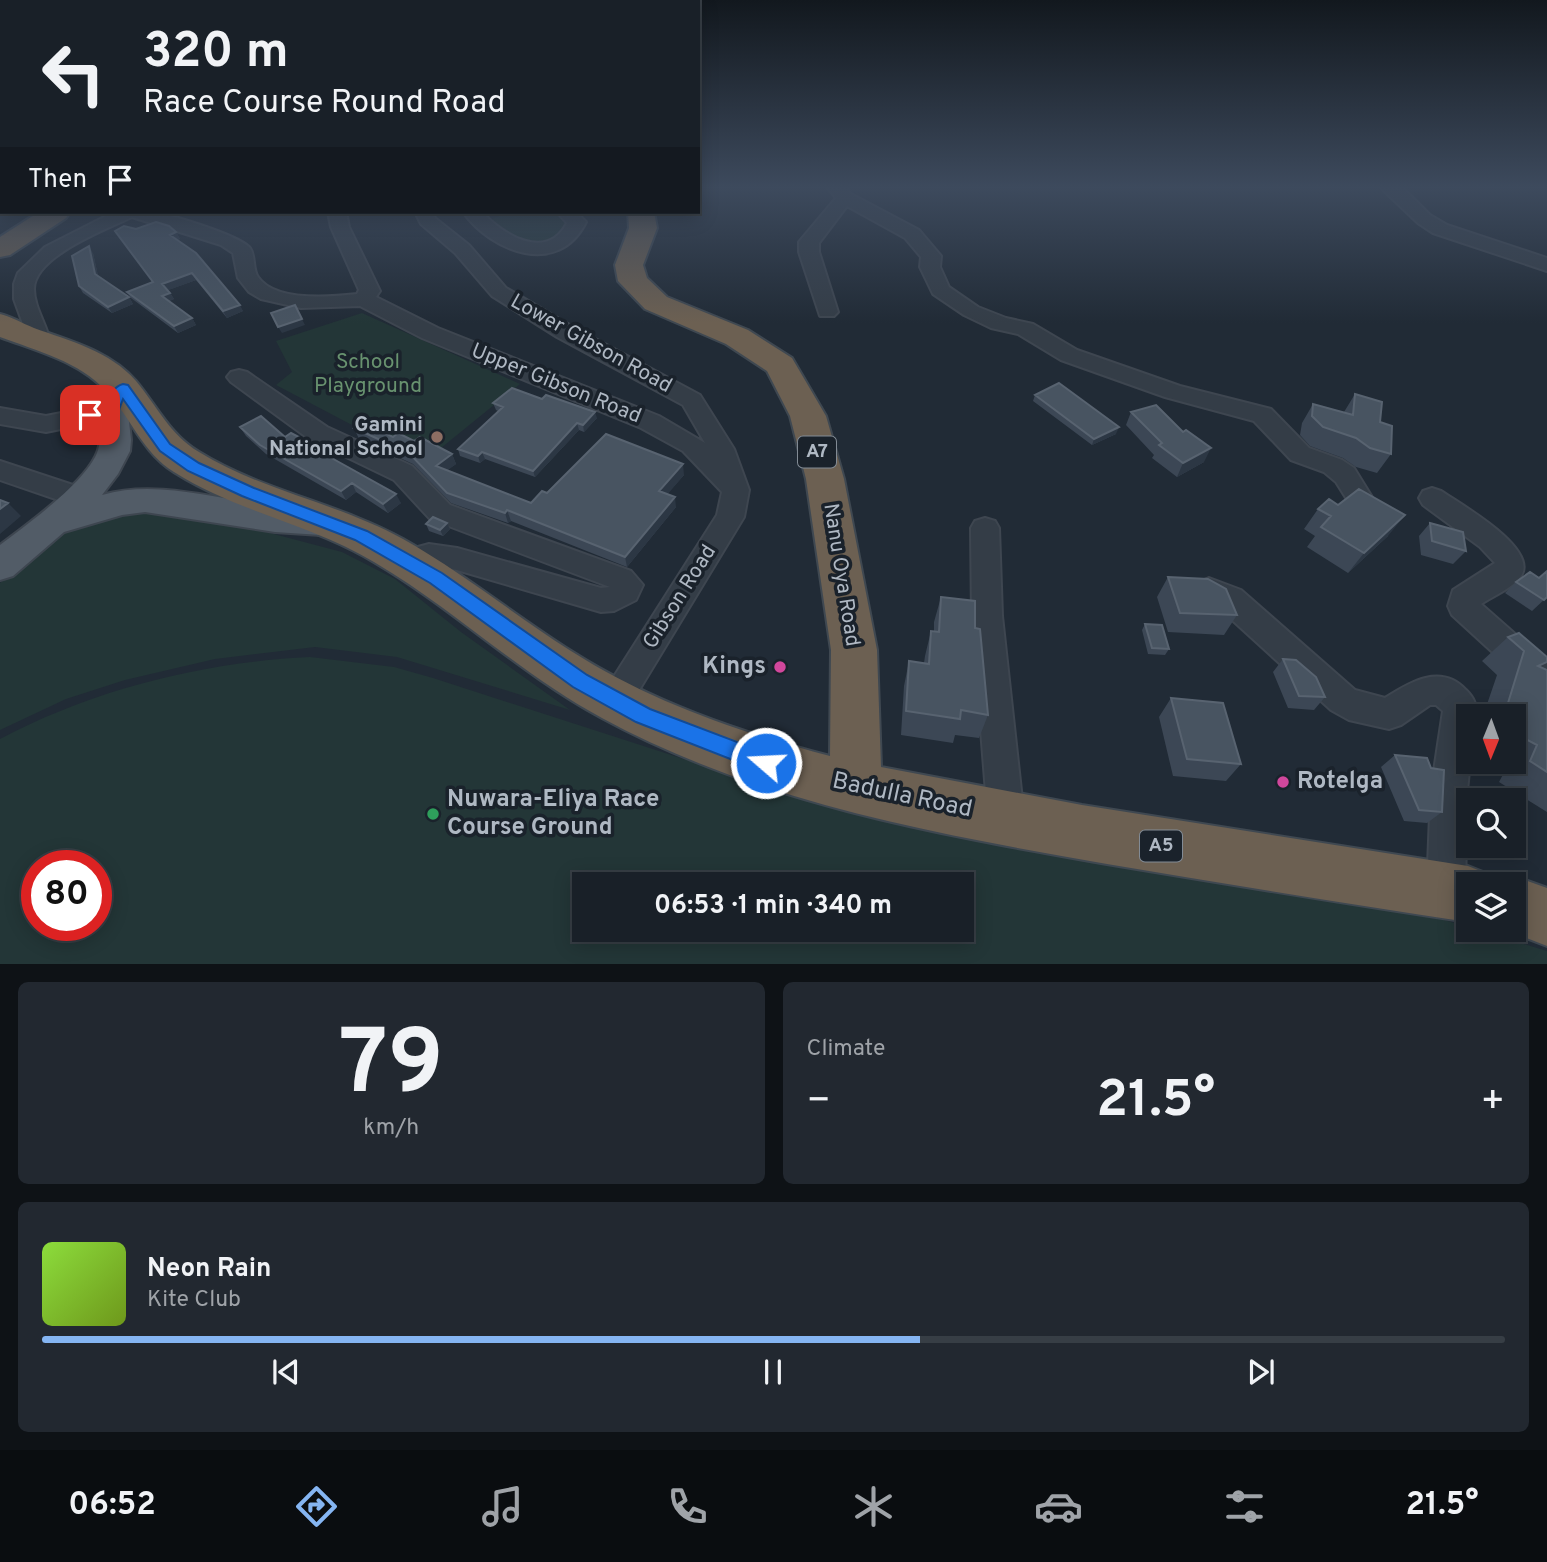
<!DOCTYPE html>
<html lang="en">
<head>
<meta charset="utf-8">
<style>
	body { margin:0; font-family:Overpass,sans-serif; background:#222830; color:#f1f3f6; height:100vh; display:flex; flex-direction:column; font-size:26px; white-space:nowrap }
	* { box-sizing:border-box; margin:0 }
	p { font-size:23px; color:#9fa3a8 }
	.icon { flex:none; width:38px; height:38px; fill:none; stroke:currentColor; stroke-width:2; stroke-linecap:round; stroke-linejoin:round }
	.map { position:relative; height:964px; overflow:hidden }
	.panel { display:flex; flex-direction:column; gap:18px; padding:18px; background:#0e1216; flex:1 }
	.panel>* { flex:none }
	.top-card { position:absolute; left:0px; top:0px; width:700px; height:214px; box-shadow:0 4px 18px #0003,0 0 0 2px #373e45; background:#192028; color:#f1f3f6; overflow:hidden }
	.needle { width:46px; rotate:181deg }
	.buttons { position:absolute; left:1456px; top:704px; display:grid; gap:14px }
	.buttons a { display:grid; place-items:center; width:70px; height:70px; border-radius:0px; background:#192028; box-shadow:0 4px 18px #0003,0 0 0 2px #373e45; font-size:35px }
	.speed { position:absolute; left:21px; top:850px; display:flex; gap:14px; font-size:35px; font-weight:700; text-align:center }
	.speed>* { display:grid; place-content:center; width:91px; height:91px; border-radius:50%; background:#192028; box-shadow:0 4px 18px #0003,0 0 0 2px #373e45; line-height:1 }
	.speed .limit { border:10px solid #d22; background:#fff; color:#111 }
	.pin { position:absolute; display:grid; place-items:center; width:60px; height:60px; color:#fff; margin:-30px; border-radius:14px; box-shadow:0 4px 10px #0006 }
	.me { position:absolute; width:77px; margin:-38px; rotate:289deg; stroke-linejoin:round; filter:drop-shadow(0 0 5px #0008) }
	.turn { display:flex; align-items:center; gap:24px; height:147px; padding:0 28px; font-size:32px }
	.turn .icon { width:91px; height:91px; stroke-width:2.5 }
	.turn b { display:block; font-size:49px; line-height:60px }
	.then { display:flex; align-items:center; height:66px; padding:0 28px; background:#0003; gap:14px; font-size:26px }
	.big { font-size:52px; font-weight:700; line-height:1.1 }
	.panel .widget { flex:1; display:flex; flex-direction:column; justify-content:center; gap:10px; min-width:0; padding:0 24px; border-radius:10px; background:#222830 }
	.panel .dial { align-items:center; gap:0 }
	.dial b { font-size:91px; line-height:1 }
	.song { display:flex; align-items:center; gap:21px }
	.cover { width:84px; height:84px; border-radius:10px; background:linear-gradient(135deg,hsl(90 70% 55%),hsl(80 70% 35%)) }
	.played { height:7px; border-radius:4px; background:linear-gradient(90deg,#85b5f2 60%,#373e45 60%) }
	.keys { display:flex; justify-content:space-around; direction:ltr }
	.heat { display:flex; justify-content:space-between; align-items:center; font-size:38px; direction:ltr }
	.panel .tiles { flex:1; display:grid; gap:18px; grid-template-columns:1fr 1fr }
	.widget:last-child { grid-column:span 2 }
	.trip { position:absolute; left:572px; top:872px; width:402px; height:70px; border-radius:0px; background:#192028; box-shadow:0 4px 18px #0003,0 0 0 2px #373e45; font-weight:700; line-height:70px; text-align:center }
	.menu { display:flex; height:112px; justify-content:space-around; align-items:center; background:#0a0d10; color:#9fa3a8 }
	.menu .icon { width:49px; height:49px }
	.menu .current { color:#85b5f2 }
	.menu b { font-size:32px; color:#f1f3f6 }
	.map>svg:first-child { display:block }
	.green { fill:#233637; fill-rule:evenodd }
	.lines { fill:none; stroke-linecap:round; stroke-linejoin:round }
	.minor-casing { stroke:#3e4650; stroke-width:4 }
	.major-casing { stroke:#3e4650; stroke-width:4 }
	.highway-casing { stroke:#3f4851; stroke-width:4 }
	.minor { fill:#343d47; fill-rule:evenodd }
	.major { fill:#525c67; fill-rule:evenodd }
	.highway { fill:#6c6052; fill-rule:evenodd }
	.wall { fill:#3c4755 }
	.shaded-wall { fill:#2c3744 }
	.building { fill:#485461; stroke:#586370; stroke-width:2 }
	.route { fill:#1a73e8; stroke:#114b97; stroke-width:2 }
	.education-dot { fill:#8d6e63; stroke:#1a222b; stroke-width:2.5 }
	.hotel-dot { fill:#d1479c; stroke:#1a222b; stroke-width:2.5 }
	.leisure-dot { fill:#2e9e5b; stroke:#1a222b; stroke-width:2.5 }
	.labels { text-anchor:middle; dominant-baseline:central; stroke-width:7; stroke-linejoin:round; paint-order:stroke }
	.shield { fill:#1a222b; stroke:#828b95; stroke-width:2 }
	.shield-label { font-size:19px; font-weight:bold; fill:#afb8c3 }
	.street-label { font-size:21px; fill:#afb8c3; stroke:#1a222b }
	.park-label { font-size:21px; fill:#68926f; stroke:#1a222b }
	.poi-label { font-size:21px; font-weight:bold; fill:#afb8c3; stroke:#1a222b; text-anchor:end }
	.near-poi-label { font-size:24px; font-weight:bold; fill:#afb8c3; stroke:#1a222b; text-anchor:start }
	.near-street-label { font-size:24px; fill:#afb8c3; stroke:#1a222b }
</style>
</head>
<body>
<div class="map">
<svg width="1547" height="964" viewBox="0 0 1547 964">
	<rect width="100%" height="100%" fill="#212b36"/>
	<path class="green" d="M510 212C534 212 554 205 570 226L557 241 526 243 486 221Z
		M362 313 520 384 441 448 393 440 350 424 276 385 292 372 276 341Z
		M149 508 228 522 342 552 395 579 461 632 570 710 397 657 315 647 215 659 125 680 66 699 0 730V583L42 547 68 529Z
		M310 657 394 667 433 678 727 773 1428 915 1547 951V964H0V739C94 689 204 662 310 657ZM37 866H96V926H37ZM584 884H962V929H584Z"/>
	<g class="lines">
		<defs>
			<path id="minor" d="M828 188H846L851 194 919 230 941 256 940 267 949 287 978 307 1006 318 1033 324 1077 350 1180 386 1271 409 1309 448 1342 460 1354 468 1375 502 1371 509 1362 512 1353 509 1336 482 1324 472 1291 460 1254 421 1165 397 1061 360 1018 334 991 328 964 315 933 294 920 267 921 257 905 238 847 206 819 243V252L838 312 834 316H820L799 252V242L836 198Z
				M1381 188H1403L1430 215 1447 225 1547 258V271L1433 233 1418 223Z
				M114 212C126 212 140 210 152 212 170 214 237 235 249 247 256 254 252 269 258 277 275 302 331 297 357 294L359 290 331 227 328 212H346L349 227 380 291 376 297 438 328 659 416 705 443 683 405 557 337 492 296 455 253 421 224 415 212H433L435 218 469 245 506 288 573 327 700 395 734 449 749 490 744 517 627 710 615 715 603 710 599 700 717 515 722 492 683 451 641 428 422 338 360 306 301 308 261 299 249 292 238 278 233 253 221 245 132 217C107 229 34 256 34 289 34 307 46 323 50 341L47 346H31L14 299V284L18 273 45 247Z
				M463 212H482C503 235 547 262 567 223L557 212H576L586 222C558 278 492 252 463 212Z
				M239 370 247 372 327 427 412 466 450 505 631 571 643 585 636 600 614 611 601 612 457 570 429 566 406 572 396 569 392 561 396 553 429 544 457 548 601 588 610 587 430 519 394 480 309 439 231 382 227 377 231 372Z
				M112 403 121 405 124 411 121 417 46 432 0 424V408L46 416Z
				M0 461 88 490 92 497 88 504 79 507 0 480Z
				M1432 488 1441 491C1460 504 1539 548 1521 576 1513 588 1493 596 1481 604L1547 662V696L1536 692 1452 615 1448 606 1453 590 1495 563 1480 547 1423 505 1419 498 1423 491Z
				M985 518 995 521 999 528 1002 616 1024 818 1019 831 1006 836 993 831 988 818 972 616 971 528 975 521Z
				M1209 578 1241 590 1355 690 1385 698C1410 682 1441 663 1466 690 1474 698 1477 705 1476 716H1468L1470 761 1467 791 1465 890 1460 904 1446 909 1432 904 1427 890 1431 791 1443 711 1436 705H1430L1401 725 1389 729 1349 720 1331 710 1219 608 1199 598 1194 590 1199 582Z"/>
			<path id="major" d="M123 378 133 381 138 388 127 403 131 440 130 451 118 474 102 495C158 479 218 500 274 506 294 508 314 507 333 513L338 522 333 531 321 535 275 532 145 512 122 515 64 532 13 576 0 580V545C25 526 94 477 99 446 102 431 97 416 97 402L113 381Z"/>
			<path id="highway" d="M39 212H70L66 218 10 255 0 257V237Z
				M628 212H654L657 228 643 265 647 278 667 297 748 330 792 358 826 416 844 479 877 650 881 767 1082 805 1468 866 1488 874 1492 884H1468V922C1348 904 1227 884 1107 864 936 834 756 802 602 718 520 674 454 609 374 562 311 524 237 512 174 472 143 453 131 418 107 392 79 361 37 351 0 337V314C12 317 22 323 34 328 70 341 110 351 136 381 157 406 170 435 199 452 262 491 338 503 403 539 462 572 514 615 571 651 651 702 739 732 830 756L831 650 806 479 790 416 767 371 726 344 645 309 618 281 615 265 629 228Z
				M1514 876 1547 888V946L1503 929H1514V884H1496Z"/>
		</defs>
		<use href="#minor" class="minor-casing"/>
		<use href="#major" class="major-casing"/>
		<use href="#highway" class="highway-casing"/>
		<use href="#minor" class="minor"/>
		<use href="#major" class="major"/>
		<use href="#highway" class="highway"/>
	</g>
	<path class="wall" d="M115 231 176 232 180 239 177 240 243 311 227 318 196 280 168 290 174 299 169 301 192 318 196 325 178 333 131 298 127 292 153 282Z
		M93 253 98 276 129 297 133 304 112 313 83 293 79 286Z
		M1355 394 1380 422 1391 454 1377 473 1356 467 1343 458 1310 446 1300 435 1302 423 1313 404 1344 412Z
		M1035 395 1116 434 1092 445 1033 401Z
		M493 403 597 418 584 432 579 430 535 477 485 459 480 463 460 456 458 449 498 411 496 410Z
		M1131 412 1204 462 1177 477 1152 458 1154 455 1126 425Z
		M240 427 285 437 325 455 401 503 388 513 356 492 346 500 266 454 246 436Z
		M354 428 414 441 452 454 456 464 447 470 531 503 547 493 684 475 667 494 676 507 627 567 511 521 508 523 451 503 413 464 359 439Z
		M1318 509 1388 536 1348 573 1307 547 1315 536 1304 529Z
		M447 523 450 529 443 536 429 531 426 524Z
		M1430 523 1466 551 1453 564 1421 555 1419 536Z
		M1168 577 1237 615 1224 635 1168 632 1157 597Z
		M1516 582 1547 597 1532 611 1505 593Z
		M941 597 975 628 988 715 979 738 955 735 953 743 901 735 904 686 909 661 924 663 925 656 931 631H934V622Z
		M1145 624 1169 649 1165 655 1148 654 1142 630Z
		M1508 637 1542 668 1547 670V812L1499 782 1507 767 1496 761H1514V716H1483L1497 675 1482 661Z
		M1283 659 1325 697 1314 710 1288 708 1273 672Z
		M1171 698 1241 764 1226 781 1173 776 1159 717Z
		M1395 755 1442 812 1427 823 1404 821 1381 767Z"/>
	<path class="shaded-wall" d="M176 232 180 239 173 241 170 235Z
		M89 246 93 253 99 280 95 274Z
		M192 273 196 280 166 291 162 284Z
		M170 293 174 299 166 303 162 296Z
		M129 297 133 304 112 313 108 307Z
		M240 305 243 311 227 318 223 311Z
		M192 318 196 325 178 333 174 326Z
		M302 319 305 325 282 333 278 327Z
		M595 412 597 418 584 432 583 425Z
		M577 423 579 430 535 477 533 471Z
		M1119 427 1116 434 1092 445 1094 439Z
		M1211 448 1204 462 1177 477 1183 463Z
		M482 452 485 459 480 463 478 456Z
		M452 454 456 464 440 476 436 466Z
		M683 464 684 475 661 502 659 491Z
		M352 483 356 492 346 500 341 491Z
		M396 494 401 503 388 513 383 504Z
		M675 497 676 507 627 567 625 557Z
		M8 503 21 516 0 534V509Z
		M507 510 511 521 508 523 505 513Z
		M1405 515 1388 536 1348 573 1364 553Z
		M447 523 450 529 443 536 440 530Z"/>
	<path class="building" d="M156 222 169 226 176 232 170 235 196 253 240 305 223 311 192 273 162 284 170 293 162 296 192 318 174 326 127 292 153 282 115 231 124 226 136 229Z
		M89 246 95 274 129 297 108 307 79 286 72 256Z
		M295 305 302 319 278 327 271 313Z
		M1059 383 1119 427 1094 439 1035 395Z
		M512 388 542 399 546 395 595 412 583 425 577 423 533 471 482 452 478 456 458 449 503 407 493 403Z
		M1355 394 1382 402 1380 422 1392 426 1391 454 1370 448 1356 438 1323 427 1312 416 1313 404 1353 415Z
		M1156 405 1183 432 1186 430 1211 448 1183 463 1159 445 1162 443 1131 412Z
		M261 416 285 437 291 433 322 449 319 451 396 494 383 504 352 483 341 491 260 445 240 427Z
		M363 422 393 437 398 433 414 441 420 437 452 454 436 466 531 503 542 491 547 493 606 434 683 464 659 491 675 497 625 557 507 510 505 513 447 493 409 453 354 428Z
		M1359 489 1405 515 1364 553 1321 527 1331 516 1318 509 1329 499 1338 505Z
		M0 500 8 503 0 509Z
		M433 517 447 523 440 530 426 524Z
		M1430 523 1463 532 1466 551 1432 541Z
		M1547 571V597L1544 600 1516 582 1530 572 1539 578Z
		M1168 577 1208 579 1226 589 1237 615 1180 613Z
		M941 597 975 601V628L980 629 988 715 961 710 960 719 906 711 909 661 929 664 931 631 939 632Z
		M1145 624 1162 625 1169 649 1152 648Z
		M1519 633 1547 657V662L1538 666 1547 670V772L1530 761 1537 745 1514 733V716H1504L1524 651 1508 637Z
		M1283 659 1296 660 1316 677 1325 697 1299 696Z
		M1171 698 1223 703 1241 764 1187 759Z
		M1395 755 1427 758 1431 768 1444 770 1442 812 1419 810Z"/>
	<linearGradient id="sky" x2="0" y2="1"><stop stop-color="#12181e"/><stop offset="0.58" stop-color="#3d4a5d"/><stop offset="1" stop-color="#3d4a5d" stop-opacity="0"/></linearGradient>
	<rect width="1547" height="323" fill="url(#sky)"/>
	<path class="route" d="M123 384 128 385 170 444 199 463 254 488 367 531 442 573 587 675 650 709 774 756 777 763 774 770 766 773 636 722 573 687 430 583 355 540 242 496 188 471 160 451 123 399 117 415 90 420 85 419 82 415 85 412 105 408C106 399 114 386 123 384Z"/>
	<circle class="education-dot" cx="437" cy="437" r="7"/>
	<g class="hotel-dot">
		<circle cx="780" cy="667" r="7"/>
		<circle cx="1283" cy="782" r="7"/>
	</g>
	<circle class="leisure-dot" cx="433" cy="814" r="7"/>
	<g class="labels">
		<g class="shield">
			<rect x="798" y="436.5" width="38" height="31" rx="5"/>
			<rect x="1140" y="830.5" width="42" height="31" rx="5"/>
		</g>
		<g class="shield-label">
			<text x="817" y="452">A7</text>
			<text x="1161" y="846">A5</text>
		</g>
		<g class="street-label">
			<text transform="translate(591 344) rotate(29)">Lower Gibson Road</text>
			<text transform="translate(556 384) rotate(22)">Upper Gibson Road</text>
			<text transform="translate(841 575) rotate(81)">Nanu Oya Road</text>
			<text transform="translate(680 597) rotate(-58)">Gibson Road</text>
		</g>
		<g class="park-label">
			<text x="368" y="362">School<tspan x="368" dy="24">Playground</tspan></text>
		</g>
		<g class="poi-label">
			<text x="423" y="425">Gamini<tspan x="423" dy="24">National School</tspan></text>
		</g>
		<g class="near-poi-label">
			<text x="766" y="667" text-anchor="end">Kings</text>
			<text x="1297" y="782">Rotelga</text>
			<text x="447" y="800">Nuwara-Eliya Race<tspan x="447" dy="28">Course Ground</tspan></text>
		</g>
		<g class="near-street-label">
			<text transform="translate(902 796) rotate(12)">Badulla Road</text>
		</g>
	</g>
</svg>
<div class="buttons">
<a><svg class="needle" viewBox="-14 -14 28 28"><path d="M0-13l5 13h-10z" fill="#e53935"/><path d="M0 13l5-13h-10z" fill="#9fa3a8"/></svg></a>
<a><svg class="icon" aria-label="search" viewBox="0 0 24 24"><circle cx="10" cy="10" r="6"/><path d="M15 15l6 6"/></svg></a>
<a><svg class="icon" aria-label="layers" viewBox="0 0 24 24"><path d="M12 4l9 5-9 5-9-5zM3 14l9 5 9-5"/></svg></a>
</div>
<div class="speed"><div class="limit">80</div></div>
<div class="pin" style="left:90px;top:415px;background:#d93025"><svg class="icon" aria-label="arrive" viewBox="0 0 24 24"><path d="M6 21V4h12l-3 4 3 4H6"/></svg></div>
<svg class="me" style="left:766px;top:763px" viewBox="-20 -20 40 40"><circle r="17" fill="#1a73e8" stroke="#fff" stroke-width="3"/><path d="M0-11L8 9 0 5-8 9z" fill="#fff"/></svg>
<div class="trip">06:53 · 1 min · 340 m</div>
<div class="top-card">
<div class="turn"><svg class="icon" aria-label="left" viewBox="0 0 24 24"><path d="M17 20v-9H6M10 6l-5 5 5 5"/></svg><div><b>320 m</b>Race Course Round Road</div></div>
<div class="then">Then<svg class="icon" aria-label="arrive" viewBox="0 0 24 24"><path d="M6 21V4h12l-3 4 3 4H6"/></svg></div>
</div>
</div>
<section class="panel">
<div class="tiles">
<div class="widget dial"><b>79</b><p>km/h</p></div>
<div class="widget"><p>Climate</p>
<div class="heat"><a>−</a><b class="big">21.5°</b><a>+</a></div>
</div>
<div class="widget">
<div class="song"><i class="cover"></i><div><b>Neon Rain</b><p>Kite Club</p></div></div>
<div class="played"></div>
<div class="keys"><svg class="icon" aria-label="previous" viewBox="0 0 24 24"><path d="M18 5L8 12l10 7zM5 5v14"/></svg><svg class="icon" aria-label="pause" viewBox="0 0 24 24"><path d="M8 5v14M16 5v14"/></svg><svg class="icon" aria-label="next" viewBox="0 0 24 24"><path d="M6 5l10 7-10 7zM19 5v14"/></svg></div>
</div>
</div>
</section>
<nav class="menu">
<b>06:52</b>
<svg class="icon current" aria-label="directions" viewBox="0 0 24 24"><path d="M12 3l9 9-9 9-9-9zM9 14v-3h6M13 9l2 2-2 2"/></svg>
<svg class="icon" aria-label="music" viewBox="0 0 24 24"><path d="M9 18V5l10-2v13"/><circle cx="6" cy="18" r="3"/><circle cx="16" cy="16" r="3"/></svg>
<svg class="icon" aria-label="phone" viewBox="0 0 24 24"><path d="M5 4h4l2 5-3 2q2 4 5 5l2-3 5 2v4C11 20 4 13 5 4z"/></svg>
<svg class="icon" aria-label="climate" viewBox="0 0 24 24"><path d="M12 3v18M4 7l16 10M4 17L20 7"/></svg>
<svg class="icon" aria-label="car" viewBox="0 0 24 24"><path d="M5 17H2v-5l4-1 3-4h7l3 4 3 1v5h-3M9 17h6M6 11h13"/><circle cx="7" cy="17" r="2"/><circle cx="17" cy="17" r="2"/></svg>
<svg class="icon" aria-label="filters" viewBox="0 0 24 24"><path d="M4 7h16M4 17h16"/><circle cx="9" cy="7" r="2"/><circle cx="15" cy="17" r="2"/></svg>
<b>21.5°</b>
</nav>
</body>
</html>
